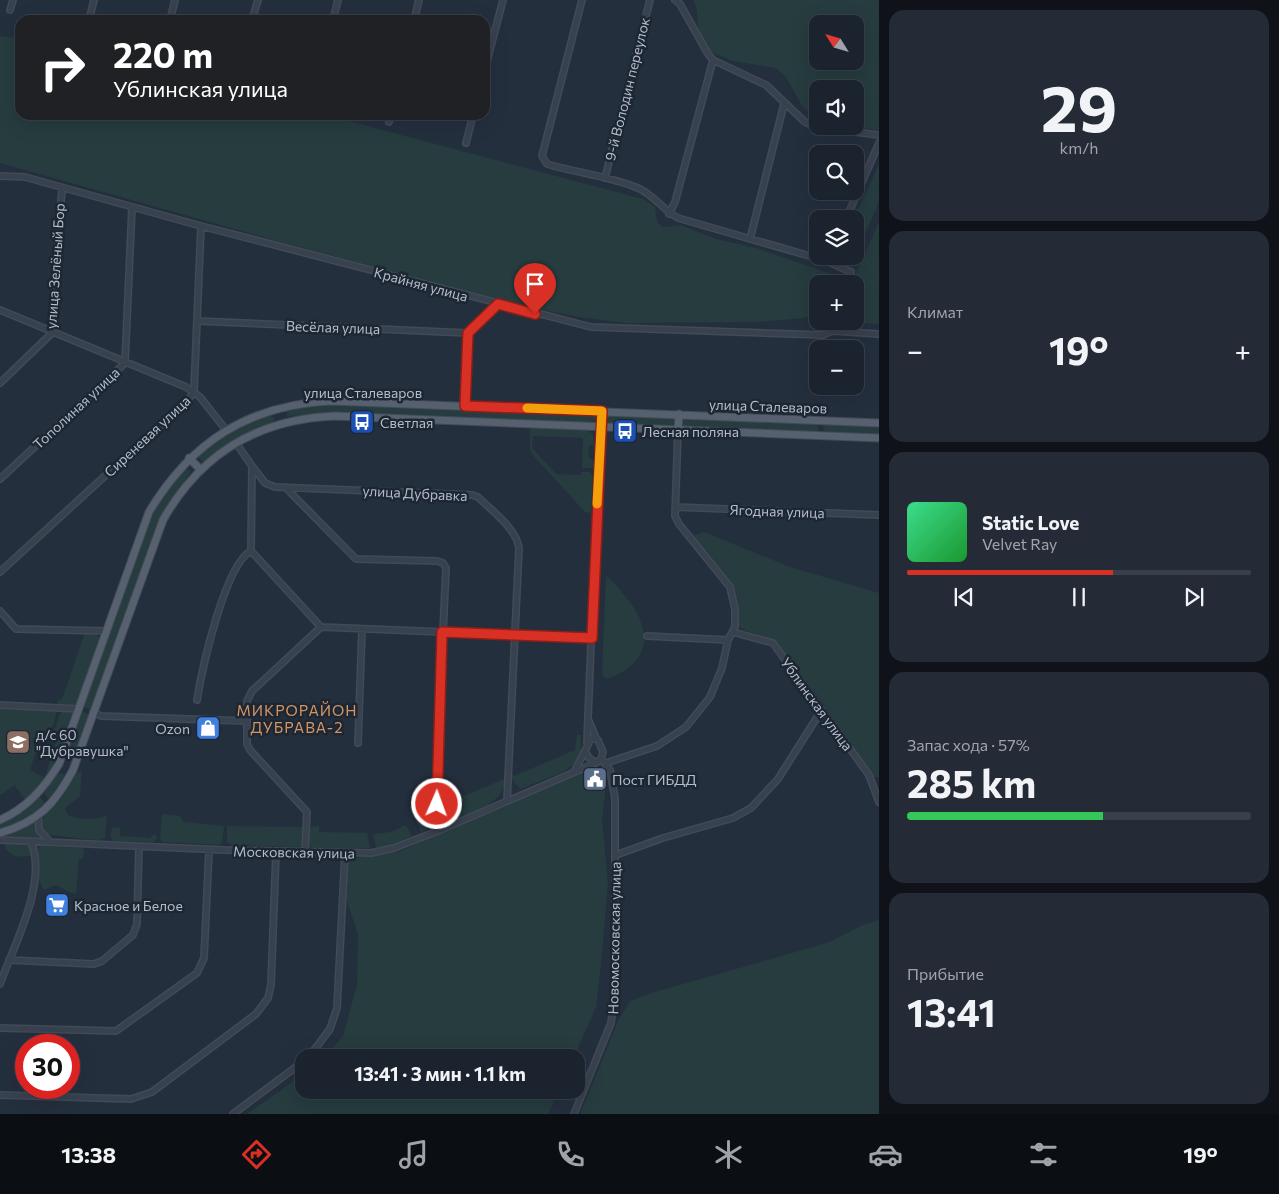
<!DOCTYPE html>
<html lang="ru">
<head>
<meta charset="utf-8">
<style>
	body { margin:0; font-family:Commissioner,sans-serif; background:#242b36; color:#f1f3f6; height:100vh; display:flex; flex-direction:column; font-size:19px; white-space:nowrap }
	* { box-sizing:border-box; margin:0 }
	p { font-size:16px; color:#a0a4aa }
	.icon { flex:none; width:28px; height:28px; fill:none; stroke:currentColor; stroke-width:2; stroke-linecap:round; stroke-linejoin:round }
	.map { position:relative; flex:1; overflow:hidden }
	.side { display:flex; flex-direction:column; gap:10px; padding:10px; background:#0f1319; width:400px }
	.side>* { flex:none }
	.hud { position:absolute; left:15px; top:15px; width:475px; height:105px; border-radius:15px; box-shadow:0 5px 20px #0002,0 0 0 1px #39404a; background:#202124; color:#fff; overflow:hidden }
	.needle { width:32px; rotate:307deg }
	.tools { position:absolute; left:809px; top:15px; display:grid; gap:10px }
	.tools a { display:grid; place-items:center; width:55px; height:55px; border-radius:10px; background:#1b232e; box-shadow:0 5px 20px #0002,0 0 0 1px #39404a; font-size:25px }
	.speed { position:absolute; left:15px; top:1034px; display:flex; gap:10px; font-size:25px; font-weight:700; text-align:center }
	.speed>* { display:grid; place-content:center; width:65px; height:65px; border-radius:50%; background:#1b232e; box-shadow:0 5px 20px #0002,0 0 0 1px #39404a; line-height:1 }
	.speed .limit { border:8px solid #d22; background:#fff; color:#111 }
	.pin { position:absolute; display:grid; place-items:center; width:42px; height:42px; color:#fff; margin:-51px -21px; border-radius:50% 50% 50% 0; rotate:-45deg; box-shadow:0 0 5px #0007 }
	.pin .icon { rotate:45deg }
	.me { position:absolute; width:55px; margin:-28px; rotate:2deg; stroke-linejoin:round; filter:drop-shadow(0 0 4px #0008) }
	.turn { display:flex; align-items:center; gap:18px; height:105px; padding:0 15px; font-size:22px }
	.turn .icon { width:65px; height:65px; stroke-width:2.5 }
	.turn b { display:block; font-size:35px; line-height:42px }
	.big { font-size:38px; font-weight:700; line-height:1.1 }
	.side .widget { flex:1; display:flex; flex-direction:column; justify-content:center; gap:8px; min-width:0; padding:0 18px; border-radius:15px; background:#242b36 }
	.side .dial { align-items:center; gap:0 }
	.dial b { font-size:65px; line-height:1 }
	.song { display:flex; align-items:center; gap:15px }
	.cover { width:60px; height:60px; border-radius:8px; background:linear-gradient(135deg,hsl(150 70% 55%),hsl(130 70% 35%)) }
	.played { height:5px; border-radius:2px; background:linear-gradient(90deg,#d93025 60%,#39404a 60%) }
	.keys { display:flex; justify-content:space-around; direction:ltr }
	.heat { display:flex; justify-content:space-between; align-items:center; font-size:28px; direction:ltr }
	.charge { height:8px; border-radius:4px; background:linear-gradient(90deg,#34c759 57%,#39404a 0) }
	.trip { position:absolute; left:295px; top:1049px; width:290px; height:50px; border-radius:15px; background:#1b232e; box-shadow:0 5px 20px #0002,0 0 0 1px #39404a; font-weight:700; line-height:50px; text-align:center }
	.tabs { display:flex; height:80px; justify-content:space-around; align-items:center; background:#0b0e12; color:#a0a4aa }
	.tabs .icon { width:35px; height:35px }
	.tabs .selected { color:#d93025 }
	.tabs b { font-size:22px; color:#f1f3f6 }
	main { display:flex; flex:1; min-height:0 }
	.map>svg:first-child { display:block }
	.green { fill:#263c3f; fill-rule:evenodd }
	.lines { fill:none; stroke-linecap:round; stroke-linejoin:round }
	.minor-casing { stroke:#414a57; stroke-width:8 }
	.major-casing { stroke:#414a57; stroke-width:9 }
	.minor { stroke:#38414e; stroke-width:5 }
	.major { stroke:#56606e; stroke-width:7 }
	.route-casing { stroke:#8d1f18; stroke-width:12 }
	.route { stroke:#d93025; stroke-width:9 }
	.slow { stroke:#f59e0b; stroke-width:9 }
	.labels { text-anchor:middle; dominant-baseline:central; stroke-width:5; stroke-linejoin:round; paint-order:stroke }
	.street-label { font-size:14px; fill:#b4bcc9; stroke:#1d2633 }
	.poi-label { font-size:14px; fill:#b4bcc9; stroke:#1d2633; text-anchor:start }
	.neighbourhood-label { font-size:15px; letter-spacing:1px; fill:#d59563; stroke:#1d2633 }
</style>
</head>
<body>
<main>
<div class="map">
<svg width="879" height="1114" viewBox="0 0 879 1114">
	<rect width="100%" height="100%" fill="#242f3e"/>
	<path class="green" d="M693 0H879V130L845 126H855V89H818L817 120 802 106 786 77 776 68 733 61 708 51 699 33 696 6ZM818 24H855V61H818Z
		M0 36 20 39V115H326L643 199 655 207 657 222 663 227 681 225 716 239 756 248 840 277 836 284H818L817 310 805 318 756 322 626 323 578 317 515 304 270 239 0 163Z
		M879 164V202L855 256 854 219Z
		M879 222V324L840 322 855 321V284H851Z
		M838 256H855L852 263 847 265 840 262Z
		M327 405 594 414 598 416V420L593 423 332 414 287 416V411L291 408Z
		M268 415 273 417 274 420 271 424 238 438 206 461H201L198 457 199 453 230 431Z
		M609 415 673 417 676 419V424L672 427 611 424 607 422 606 418Z
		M682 418 816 422 819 429 815 433 685 428 681 425Z
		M828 423 879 425V435L828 433 824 430 823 425Z
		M532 427 585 429 593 434 594 445 589 446 588 456 594 462V468H582L583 438 533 436 532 448 556 474 581 475 582 472H590L593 475 591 513 585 512 533 455 530 449V429Z
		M184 468 191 471 161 516 156 528 93 706 89 709 85 708 84 704 152 515 161 499Z
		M704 532 790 567 879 593V777H874L817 695 771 639 746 631 737 625 738 600 730 581 706 556 692 536Z
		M606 576C614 581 619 589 625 596 653 629 653 664 606 679L602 674Z
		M85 633H96L100 640 76 706H57L58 700 62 699Z
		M0 707 57 710 50 737 42 735 30 770V772L31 770 45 778 46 781 25 799 15 786 17 784 0 795Z
		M70 709 73 715 55 766 48 774 46 773 56 741 52 739 59 716 63 710Z
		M84 712 89 715 73 761 70 763 65 758 81 713Z
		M577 735H581V753L573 765 563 772 523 788 520 789 512 779V773L514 776 575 750Z
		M596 768 601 769 588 777 592 787 606 786 602 820 608 883 601 965 596 1007 574 1057 316 1058 332 1049 343 1036 357 985 358 934 345 895 348 887C344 879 344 867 349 859L398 852Z
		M82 771 80 796 65 808 68 815C82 820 93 820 107 816L105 838 99 840 46 835 41 829 42 818 63 796 75 774Z
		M63 773 65 780 50 802 44 793 57 775Z
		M505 773H507C505 805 477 809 452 820L441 811 440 793H442V799L447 803 504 779Z
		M40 797 46 805 22 821 0 830V824L17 815Z
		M429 798H435C435 811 436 827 421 832L416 820 429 815Z
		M162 814 180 816 184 822 224 826 222 843 218 845 162 842 160 838Z
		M34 823 42 838H12L7 836Z
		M406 825 412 836 392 845 376 848 373 834 391 832Z
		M227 826 304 827V843L300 847 232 845 227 842Z
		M319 826V832L367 833 370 848H312L308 843V827Z
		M115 827 120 828V836L150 838 154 834 158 838 153 842 114 841 110 837 112 828Z
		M4 844 30 846 32 855C22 859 6 856 4 844Z
		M40 846 81 848 84 850 83 859H79L76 894 69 892 56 885 44 890C37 882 34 855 40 846Z
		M879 920V1114H580L619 1019 630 1001 648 994 827 943 863 925Z
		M304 1068V1090H559L548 1114H247L294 1081Z"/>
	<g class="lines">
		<defs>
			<path id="minor" d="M582 0 542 156 547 164C577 173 609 176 638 188 654 195 663 210 678 218L827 261 851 272
				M675 0 680 4 708 54 713 60 766 85 805 122 815 127 879 135
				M10 10 13 0
				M90 16 94 0
				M170 20 175 0
				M252 20 258 0
				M333 20 338 0
				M414 20 419 0
				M485 69 503 0
				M389 122 391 115
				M466 143 473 115
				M0 176 25 177 201 226 591 327 823 335 832 331 879 334
				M605 178 650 0
				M669 214 675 202 713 60
				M846 219 879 143
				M750 239 784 104
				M0 310 186 387 200 397 226 430
				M197 321 468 333
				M0 383 52 333 62 188
				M465 406 468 333 498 304
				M236 443 252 466 251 551 321 627 593 638
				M252 466 265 483 275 487 472 495 478 497C492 511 516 528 519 548L507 801
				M0 479 125 363 132 207
				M286 488 356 559 437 561 443 563 446 568 443 632 438 831
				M676 507 879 515
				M0 572 189 399 194 391 201 226
				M0 611 16 629 107 631
				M733 632 773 643 869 775 879 802
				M647 636 728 640
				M197 700C202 669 225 564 251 551
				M0 705 79 709
				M93 712 101 716 247 721
				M589 721 596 738
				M591 738 598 740 603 752 601 759 596 763 589 758 585 751Z
				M587 742 600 426
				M358 743 362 629
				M606 763 657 746 686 727 710 697 722 668 728 640 735 627V609L730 587 679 524 675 516 678 430
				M574 772 585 751
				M38 816 39 830 50 842
				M0 840 224 850 371 853 394 848 438 831 596 763
				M305 853 307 812 250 750 247 744V701L252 691 321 627
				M616 855 663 838 733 818 751 808 778 779 821 711
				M9 960 94 964 102 961 133 935 137 924 139 847
				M0 984C14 945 48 883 31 842
				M0 1028 116 1031 197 973 204 958 209 850
				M308 1058 330 1029 337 1008 345 853
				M0 1095 131 1099 152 1092 256 1014 268 998 271 985 276 852
				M233 1114 304 1061
				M574 1114 611 1023 615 993V798L610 770 601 759"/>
			<path id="major" d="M600 426 602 411
				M678 430 679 414
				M189 458 200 469
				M0 820C27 808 44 788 59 764L149 512C191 442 248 405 331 401L879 423
				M0 833C38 822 55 804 73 770L163 520C201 453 258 419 335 416L879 438"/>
		</defs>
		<use href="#minor" class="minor-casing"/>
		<use href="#major" class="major-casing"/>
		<use href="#minor" class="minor"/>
		<use href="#major" class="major"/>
	</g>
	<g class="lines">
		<defs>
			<path id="route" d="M437 804 442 632 592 638 602 411 465 406 468 333 498 304 535 314"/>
		</defs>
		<use href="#route" class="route-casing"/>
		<use href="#route" class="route"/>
		<path class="slow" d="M527 408 602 411 597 504"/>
	</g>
	<defs>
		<symbol id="bus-square" viewBox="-11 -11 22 22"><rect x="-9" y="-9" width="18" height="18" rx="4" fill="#1a4fb4" stroke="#1d2633"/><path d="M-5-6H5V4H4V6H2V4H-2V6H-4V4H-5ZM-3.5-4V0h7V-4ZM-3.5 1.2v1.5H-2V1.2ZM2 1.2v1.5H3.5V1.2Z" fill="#fff"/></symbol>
		<symbol id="shop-square" viewBox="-11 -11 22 22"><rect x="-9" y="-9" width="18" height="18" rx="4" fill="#3f7fe0" stroke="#1d2633"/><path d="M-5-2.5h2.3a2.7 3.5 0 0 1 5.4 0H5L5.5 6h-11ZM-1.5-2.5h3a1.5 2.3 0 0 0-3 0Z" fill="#fff"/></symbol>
		<symbol id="school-square" viewBox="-11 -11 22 22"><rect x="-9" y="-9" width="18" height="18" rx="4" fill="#8d6e63" stroke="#1d2633"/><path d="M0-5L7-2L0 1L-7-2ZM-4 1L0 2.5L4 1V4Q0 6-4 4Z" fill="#fff"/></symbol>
		<symbol id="civic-square" viewBox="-11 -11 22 22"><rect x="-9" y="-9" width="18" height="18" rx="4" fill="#5c6f8a" stroke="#1d2633"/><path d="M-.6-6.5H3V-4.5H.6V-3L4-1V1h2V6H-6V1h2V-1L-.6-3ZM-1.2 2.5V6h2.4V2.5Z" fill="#fff"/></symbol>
		<symbol id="supermarket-square" viewBox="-11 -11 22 22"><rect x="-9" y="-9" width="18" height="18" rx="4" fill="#3f7fe0" stroke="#1d2633"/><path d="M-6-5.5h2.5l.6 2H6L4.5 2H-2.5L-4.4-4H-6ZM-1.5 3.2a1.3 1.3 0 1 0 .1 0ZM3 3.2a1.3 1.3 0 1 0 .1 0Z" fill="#fff"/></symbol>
	</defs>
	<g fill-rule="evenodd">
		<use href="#bus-square" x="348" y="408" width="28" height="28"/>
		<use href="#bus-square" x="611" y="417" width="28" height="28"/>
		<use href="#shop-square" x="194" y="714" width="28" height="28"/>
		<use href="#school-square" x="4" y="728" width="28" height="28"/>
		<use href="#civic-square" x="581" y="765" width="28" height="28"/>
		<use href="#supermarket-square" x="43" y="891" width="28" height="28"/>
	</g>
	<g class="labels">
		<g class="street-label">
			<text transform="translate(627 89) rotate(-76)">9-й Володин переулок</text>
			<text transform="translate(55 266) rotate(-86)">улица Зелёный Бор</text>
			<text transform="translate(421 284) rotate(15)">Крайняя улица</text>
			<text transform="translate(333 327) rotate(2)">Весёлая улица</text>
			<text x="363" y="392">улица Сталеваров</text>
			<text transform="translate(768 406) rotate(2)">улица Сталеваров</text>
			<text transform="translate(76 408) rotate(-43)">Тополиная улица</text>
			<text transform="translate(147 436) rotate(-43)">Сиреневая улица</text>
			<text transform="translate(415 493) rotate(3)">улица Дубравка</text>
			<text transform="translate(777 511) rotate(2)">Ягодная улица</text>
			<text transform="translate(817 704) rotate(54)">Ублинская улица</text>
			<text transform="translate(294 852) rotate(1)">Московская улица</text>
			<text transform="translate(614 938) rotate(-89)">Новомосковская улица</text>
		</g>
		<g class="poi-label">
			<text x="380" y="422">Светлая</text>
			<text x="642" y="431">Лесная поляна</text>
			<text x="190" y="728" text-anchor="end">Ozon</text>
			<text x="36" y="734">д/с 60<tspan x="36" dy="16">"Дубравушка"</tspan></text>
			<text x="612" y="779">Пост ГИБДД</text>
			<text x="74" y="905">Красное и Белое</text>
		</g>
		<g class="neighbourhood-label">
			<text x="297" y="710">МИКРОРАЙОН<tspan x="297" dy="17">ДУБРАВА-2</tspan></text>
		</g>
	</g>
</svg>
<div class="tools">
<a><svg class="needle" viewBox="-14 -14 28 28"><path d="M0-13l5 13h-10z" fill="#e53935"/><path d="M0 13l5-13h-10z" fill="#a0a4aa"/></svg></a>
<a><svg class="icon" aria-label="sound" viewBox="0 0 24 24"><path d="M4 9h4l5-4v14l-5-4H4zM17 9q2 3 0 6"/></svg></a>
<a><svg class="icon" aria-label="search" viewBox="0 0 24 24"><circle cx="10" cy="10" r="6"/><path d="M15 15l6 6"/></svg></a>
<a><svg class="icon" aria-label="layers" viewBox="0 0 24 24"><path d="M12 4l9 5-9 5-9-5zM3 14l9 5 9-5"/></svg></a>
<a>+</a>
<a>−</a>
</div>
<div class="speed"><div class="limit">30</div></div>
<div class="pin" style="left:535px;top:314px;background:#d93025"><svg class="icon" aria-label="arrive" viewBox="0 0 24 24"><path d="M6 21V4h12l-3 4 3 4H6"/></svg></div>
<svg class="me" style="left:437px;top:804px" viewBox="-20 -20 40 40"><circle r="17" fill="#d93025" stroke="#fff" stroke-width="3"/><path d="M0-11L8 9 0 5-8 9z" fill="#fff"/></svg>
<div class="trip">13:41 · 3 мин · 1.1 km</div>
<div class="hud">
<div class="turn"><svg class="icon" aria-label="right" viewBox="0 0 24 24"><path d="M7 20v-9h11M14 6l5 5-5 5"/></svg><div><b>220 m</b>Ублинская улица</div></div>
</div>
</div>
<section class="side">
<div class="widget dial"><b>29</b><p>km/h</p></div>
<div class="widget"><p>Климат</p>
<div class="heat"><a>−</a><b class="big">19°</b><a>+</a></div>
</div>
<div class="widget">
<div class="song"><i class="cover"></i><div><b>Static Love</b><p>Velvet Ray</p></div></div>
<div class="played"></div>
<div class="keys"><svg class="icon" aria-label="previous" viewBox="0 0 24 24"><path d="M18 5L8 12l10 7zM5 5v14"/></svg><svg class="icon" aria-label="pause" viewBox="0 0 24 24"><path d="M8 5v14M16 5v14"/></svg><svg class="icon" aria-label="next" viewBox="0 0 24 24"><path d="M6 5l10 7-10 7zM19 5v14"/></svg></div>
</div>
<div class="widget"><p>Запас хода · 57%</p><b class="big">285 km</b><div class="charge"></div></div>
<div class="widget"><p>Прибытие</p><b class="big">13:41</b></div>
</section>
</main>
<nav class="tabs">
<b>13:38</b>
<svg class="icon selected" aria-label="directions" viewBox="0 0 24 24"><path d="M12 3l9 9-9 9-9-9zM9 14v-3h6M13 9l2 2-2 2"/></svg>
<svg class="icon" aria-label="music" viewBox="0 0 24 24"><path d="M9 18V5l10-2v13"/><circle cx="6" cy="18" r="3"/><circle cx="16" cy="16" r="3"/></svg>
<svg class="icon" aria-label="phone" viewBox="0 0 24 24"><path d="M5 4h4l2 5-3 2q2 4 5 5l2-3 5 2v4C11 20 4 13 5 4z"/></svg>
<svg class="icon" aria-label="climate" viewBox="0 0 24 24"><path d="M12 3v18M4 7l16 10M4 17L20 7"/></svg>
<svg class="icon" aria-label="car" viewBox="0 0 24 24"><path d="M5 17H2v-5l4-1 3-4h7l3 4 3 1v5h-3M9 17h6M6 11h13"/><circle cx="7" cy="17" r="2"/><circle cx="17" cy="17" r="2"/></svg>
<svg class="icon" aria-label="filters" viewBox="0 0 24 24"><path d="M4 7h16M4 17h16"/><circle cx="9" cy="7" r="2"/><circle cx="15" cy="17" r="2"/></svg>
<b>19°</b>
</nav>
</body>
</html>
